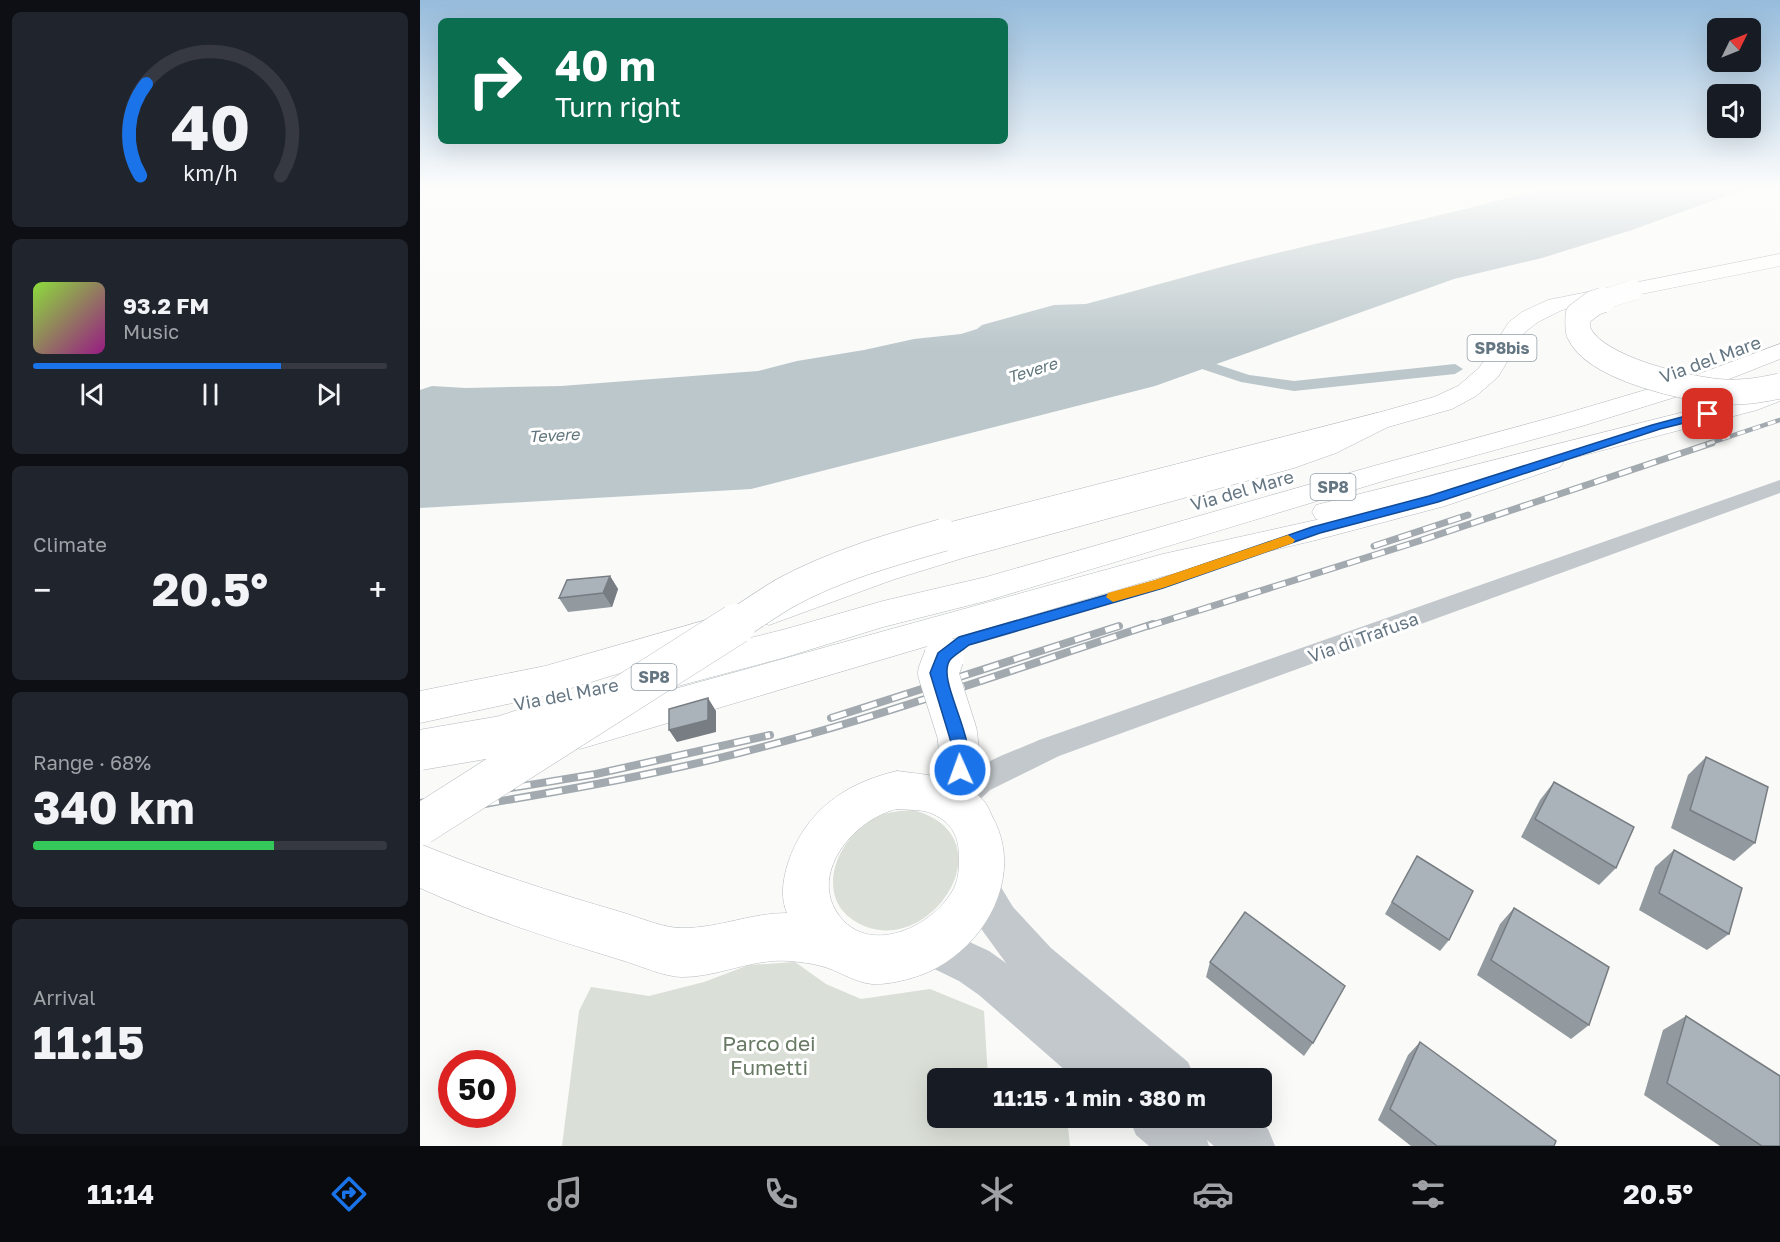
<!DOCTYPE html>
<html lang="en">
<head>
<meta charset="utf-8">
<style>
	body { margin:0; font-family:"Golos Text",sans-serif; background:#20242c; color:#f1f3f6; height:100vh; display:flex; flex-direction:column; font-size:22px; white-space:nowrap }
	* { box-sizing:border-box; margin:0 }
	p { font-size:20px; color:#9ea1a6 }
	.icon { flex:none; width:33px; height:33px; fill:none; stroke:currentColor; stroke-width:2; stroke-linecap:round; stroke-linejoin:round }
	.map { position:relative; flex:1; overflow:hidden }
	.side { display:flex; flex-direction:column; gap:12px; padding:12px; background:#0d0f14; width:420px }
	.side>* { flex:none }
	.guide { position:absolute; left:18px; top:18px; width:570px; height:126px; border-radius:9px; box-shadow:0 6px 24px #0002; background:#0b6e4f; color:#fff; overflow:hidden }
	.needle { width:39px; rotate:47deg }
	.tools { position:absolute; left:1287px; top:18px; display:grid; gap:12px }
	.tools a { display:grid; place-items:center; width:54px; height:54px; border-radius:9px; background:#171b24; box-shadow:0 6px 24px #0002; font-size:30px }
	.speed { position:absolute; left:18px; top:1050px; display:flex; gap:12px; font-size:30px; font-weight:700; text-align:center }
	.speed>* { display:grid; place-content:center; width:78px; height:78px; border-radius:50%; background:#171b24; box-shadow:0 6px 24px #0002; line-height:1 }
	.speed .limit { border:9px solid #d22; background:#fff; color:#111 }
	.pin { position:absolute; display:grid; place-items:center; width:51px; height:51px; color:#fff; margin:-26px; border-radius:12px; box-shadow:0 3px 9px #0006 }
	.me { position:absolute; width:66px; margin:-33px; rotate:358deg; stroke-linejoin:round; filter:drop-shadow(0 0 4px #0008) }
	.turn { display:flex; align-items:center; gap:21px; height:126px; padding:0 18px; font-size:27px }
	.turn .icon { width:78px; height:78px; stroke-width:2.5 }
	.turn b { display:block; font-size:42px; line-height:51px }
	.big { font-size:45px; font-weight:700; line-height:1.1 }
	.side .card { flex:1; display:flex; flex-direction:column; justify-content:center; gap:9px; min-width:0; padding:0 21px; border-radius:9px; background:#20242c }
	.side .dial { align-items:center; gap:0 }
	.dial svg { height:156px; overflow:visible; fill:none; stroke:#363941; stroke-width:7; stroke-linecap:round; text-anchor:middle }
	.dial text { fill:#f1f3f6; stroke:none }
	.song { display:flex; align-items:center; gap:18px }
	.cover { width:72px; height:72px; border-radius:9px; background:linear-gradient(135deg,hsl(90 70% 55%),hsl(310 70% 35%)) }
	.played { height:6px; border-radius:3px; background:linear-gradient(90deg,#1a73e8 70%,#363941 70%) }
	.keys { display:flex; justify-content:space-around; direction:ltr }
	.heat { display:flex; justify-content:space-between; align-items:center; font-size:33px; direction:ltr }
	.charge { height:9px; border-radius:4px; background:linear-gradient(90deg,#34c759 68%,#363941 0) }
	.trip { position:absolute; left:507px; top:1068px; width:345px; height:60px; border-radius:9px; background:#171b24; box-shadow:0 6px 24px #0002; font-weight:700; line-height:60px; text-align:center }
	.tab-bar { display:flex; height:96px; justify-content:space-around; align-items:center; background:#090b0e; color:#9ea1a6 }
	.tab-bar .icon { width:42px; height:42px }
	.tab-bar .current { color:#1a73e8 }
	.tab-bar b { font-size:27px; color:#f1f3f6 }
	main { display:flex; flex:1; min-height:0 }
	.map>svg:first-child { display:block }
	.green { fill:#dadfd7 }
	.water { fill:#bbc7cb }
	.lines { fill:none; stroke-linecap:round; stroke-linejoin:round }
	.canal { fill:#bbc7cb; fill-rule:evenodd }
	.secondary-casing { stroke:#b3babf; stroke-width:1 }
	.primary-casing { stroke:#b5babe; stroke-width:1 }
	.minor { fill:#c3c8cc; fill-rule:evenodd }
	.tertiary { fill:#c3c8cc; fill-rule:evenodd }
	.secondary { fill:#fff; fill-rule:evenodd }
	.primary { fill:#fff; fill-rule:evenodd }
	.rail-far2-casing { stroke:#a2aab0; stroke-width:4.5 }
	.rail-far1-casing { stroke:#a2aab0; stroke-width:7 }
	.rail-casing { stroke:#a2aab0; stroke-width:8 }
	.rail-far2 { stroke:#fff; stroke-width:3; stroke-dasharray:8; stroke-linecap:butt }
	.rail-far1 { stroke:#fff; stroke-width:4.5; stroke-dasharray:13; stroke-linecap:butt }
	.rail { stroke:#fff; stroke-width:5; stroke-dasharray:16; stroke-linecap:butt }
	.secondary-bridge-far1-casing { stroke:#b3babf; stroke-width:33; stroke-linecap:butt }
	.secondary-bridge-casing { stroke:#b3babf; stroke-width:41; stroke-linecap:butt }
	.primary-bridge-far1-casing { stroke:#b5babe; stroke-width:20; stroke-linecap:butt }
	.primary-bridge-casing { stroke:#b5babe; stroke-width:26; stroke-linecap:butt }
	.secondary-bridge-far1 { stroke:#fff; stroke-width:32 }
	.secondary-bridge { stroke:#fff; stroke-width:40 }
	.primary-bridge-far1 { stroke:#fff; stroke-width:20 }
	.primary-bridge { stroke:#fff; stroke-width:25 }
	.wall { fill:#929a9f }
	.shaded-wall { fill:#777d82 }
	.building { fill:#aab3b9; stroke:#777d82; stroke-width:1.5 }
	.route { fill:#1a73e8; stroke:#114b97; stroke-width:1.5 }
	.slow { fill:#f59e0b }
	.labels { text-anchor:middle; dominant-baseline:central; stroke-width:6; stroke-linejoin:round; paint-order:stroke }
	.shield { fill:#fff; stroke:#939fa8; stroke-width:1.5 }
	.shield-label { font-size:16px; font-weight:bold; fill:#657683 }
	.far-water-label { font-size:16px; font-style:italic; fill:#60757c; stroke:#fff }
	.street-label { font-size:18px; fill:#657683; stroke:#fff }
	.near-park-label { font-size:21px; fill:#687a64; stroke:#fff }
</style>
</head>
<body>
<main>
<section class="side">
<div class="card dial"><svg viewBox="0 0 100 80">
<path d="M14 69A42 42 0 1 1 86 69"/>
<path d="M14 69A42 42 0 0 1 17 22" stroke="#1a73e8"/>
<text x="50" y="56" font-size="32" font-weight="700">40</text>
<text x="50" y="72" font-size="11">km/h</text>
</svg></div>
<div class="card">
<div class="song"><i class="cover"></i><div><b>93.2 FM</b><p>Music</p></div></div>
<div class="played"></div>
<div class="keys"><svg class="icon" aria-label="previous" viewBox="0 0 24 24"><path d="M18 5L8 12l10 7zM5 5v14"/></svg><svg class="icon" aria-label="pause" viewBox="0 0 24 24"><path d="M8 5v14M16 5v14"/></svg><svg class="icon" aria-label="next" viewBox="0 0 24 24"><path d="M6 5l10 7-10 7zM19 5v14"/></svg></div>
</div>
<div class="card"><p>Climate</p>
<div class="heat"><a>−</a><b class="big">20.5°</b><a>+</a></div>
</div>
<div class="card"><p>Range · 68%</p><b class="big">340 km</b><div class="charge"></div></div>
<div class="card"><p>Arrival</p><b class="big">11:15</b></div>
</section>
<div class="map">
<svg width="1360" height="1146" viewBox="0 0 1360 1146">
	<rect width="100%" height="100%" fill="#fafaf8"/>
	<path class="green" d="M493 810C594 837 505 968 433 920 392 892 421 833 457 817 469 811 481 811 493 810Z
		M375 962 406 984 441 999 510 989 564 1011 568 1078H518V1118H647L650 1146H142L159 1011 171 987 229 996 284 982 329 965Z"/>
	<path class="water" d="M1127 188H1328L1212 230 1122 258 1034 279 735 386 331 489 0 508V390L12 386 46 388 141 386 338 371 377 361 444 350 494 339 541 334 557 329 562 325 634 305 666 304C734 286 801 266 870 250 956 230 1042 211 1127 188Z"/>
	<g class="lines">
		<path class="canal" d="M760 352 829 375 874 381 1035 364 1043 369 1035 374 874 391 821 382 755 360 752 357 755 354Z"/>
		<defs>
			<path id="secondary" d="M957 413 966 415 970 421 966 427 523 546 512 542 507 535 512 528 523 524Z
				M1130 452 1140 455 1144 461 1140 467 1025 506 896 540 744 576 160 749 146 744 140 732 146 720 160 715 743 554 896 520 1005 492Z
				M477 771C507 775 539 776 562 799 567 803 570 812 573 818 606 879 561 953 501 975 487 980 466 985 452 984 433 982 418 970 401 966 391 963 380 962 369 961 333 958 299 977 262 977 245 977 218 965 201 960 133 939 65 918 0 888V844C66 871 132 892 201 912 218 917 246 929 263 928 300 928 330 913 367 913 360 897 363 879 368 863 385 811 425 783 477 771ZM477 809C488 810 503 809 513 814 532 823 539 836 539 857 539 868 539 877 534 888 515 925 453 956 421 918 386 876 433 819 477 809Z"/>
			<path id="primary" d="M1360 254V266L1142 310 1118 322 1105 332 1078 377 1056 396 1032 409 968 427 916 453 874 468 543 558 475 579 349 625 337 621 332 612 337 603 451 563 524 541 854 456 896 441 950 415 1014 397 1038 386 1059 368 1089 322 1102 312 1128 300Z
				M1360 344V359L1294 385 1162 426 970 479 566 601 463 627 366 657 247 689 234 684 228 674 234 664 247 659 366 629 463 601 566 577 950 467 1144 414 1276 375Z
				M1360 384V401L1337 410 907 522 896 519 892 512 896 505 1319 398Z
				M286 620 299 623 304 633 299 643 125 696 0 723V691L125 666Z"/>
		</defs>
		<use href="#secondary" class="secondary-casing"/>
		<use href="#primary" class="primary-casing"/>
		<path class="minor" d="M1360 480V493L639 756 570 790 546 813 536 817 526 813 522 804C538 768 586 755 619 740Z"/>
		<path class="tertiary" d="M559 869 573 874 593 907 631 948 768 1062 775 1078H717L710 1073 712 1078H654L559 995 539 981 496 960 490 945 496 930 511 924 569 951 586 963 554 919 539 888 545 874Z
			M709 1118H769L777 1124 774 1118H835L848 1129 855 1146H794L787 1140 789 1146H729L716 1135Z"/>
		<use href="#secondary" class="secondary"/>
		<use href="#primary" class="primary"/>
		<defs>
			<path id="rail-far2" d="M1287 444 1360 420"/>
			<path id="rail-far1" d="M954 546 1048 515
				M729 626 999 541 1292 443"/>
			<path id="rail" d="M411 718 699 626
				M0 803 176 774 350 735
				M0 815C79 801 159 789 237 772 406 737 570 677 733 624"/>
		</defs>
		<use href="#rail-far2" class="rail-far2-casing"/>
		<use href="#rail-far1" class="rail-far1-casing"/>
		<use href="#rail" class="rail-casing"/>
		<use href="#rail-far2" class="rail-far2"/>
		<use href="#rail-far1" class="rail-far1"/>
		<use href="#rail" class="rail"/>
		<defs>
			<path id="secondary-bridge-far1" d="M314 626C331 615 348 603 365 593 414 566 470 550 523 535"/>
			<path id="secondary-bridge" d="M524 657 518 673 537 733 540 759
				M0 750 82 736 145 716
				M0 825 316 624"/>
			<path id="primary-bridge-far1" d="M1179 301 1213 290"/>
			<path id="primary-bridge" d="M1183 300 1174 303 1158 315C1158 320 1157 328 1159 333 1175 369 1269 390 1305 392 1324 393 1342 390 1360 386"/>
		</defs>
		<use href="#secondary-bridge-far1" class="secondary-bridge-far1-casing"/>
		<use href="#secondary-bridge" class="secondary-bridge-casing"/>
		<use href="#primary-bridge-far1" class="primary-bridge-far1-casing"/>
		<use href="#primary-bridge" class="primary-bridge-casing"/>
		<use href="#secondary-bridge-far1" class="secondary-bridge-far1"/>
		<use href="#secondary-bridge" class="secondary-bridge"/>
		<use href="#primary-bridge-far1" class="primary-bridge-far1"/>
		<use href="#primary-bridge" class="primary-bridge"/>
	</g>
	<path class="wall" d="M190 576 198 589 192 607 148 612 139 598Z
		M1286 757 1335 843 1314 861 1251 828 1268 775Z
		M1134 782 1196 868 1179 885 1101 837 1120 800Z
		M1254 850 1309 934 1287 950 1219 910 1235 867Z
		M997 856 1029 940 1020 951 965 914Z
		M1094 908 1169 1025 1151 1039 1057 975 1080 924Z
		M790 962 893 1043 884 1056 786 977Z
		M1266 1016 1360 1146H1300L1224 1095 1243 1030Z
		M1000 1042 1134 1146H991L958 1120 988 1055Z"/>
	<path class="shaded-wall" d="M190 576 198 589 192 607 183 593Z
		M288 698 296 711V732L257 742 249 730Z"/>
	<path class="building" d="M190 576 183 593 139 598 147 580Z
		M288 698V720L249 730V709Z
		M1286 757 1348 787 1335 843 1270 810Z
		M1134 782 1214 827 1196 868 1115 819Z
		M1254 850 1322 888 1309 934 1239 893Z
		M997 856 1053 891 1029 940 972 902Z
		M1094 908 1189 967 1169 1025 1071 960Z
		M825 912 925 986 893 1043 790 962Z
		M1266 1016 1360 1076V1146H1342L1247 1083Z
		M1000 1042 1136 1141 1134 1146H1017L970 1109Z"/>
	<linearGradient id="sky" x2="0" y2="1"><stop stop-color="#96bcdc"/><stop offset="0.54" stop-color="#fdfdfc"/><stop offset="1" stop-color="#fdfdfc" stop-opacity="0"/></linearGradient>
	<rect width="1360" height="348" fill="url(#sky)"/>
	<path class="route" d="M1288 410 1294 414 1292 416 1240 429 1018 502 900 533 743 588 549 645C543 650 534 655 530 660 515 681 561 742 546 775L540 777 534 775 532 770 531 742 510 673 518 653 539 637 735 581 892 527 1009 496 1232 425Z"/>
	<path class="slow" d="M868 535 875 540 873 543 743 588 693 602 686 597 688 593 735 580Z"/>
	<g class="labels">
		<g class="shield">
			<rect x="1047.5" y="335" width="69" height="26" rx="4.5"/>
			<rect x="890.5" y="474" width="45" height="26" rx="4.5"/>
			<rect x="211.5" y="664" width="45" height="26" rx="4.5"/>
		</g>
		<g class="shield-label">
			<text x="1082" y="348">SP8bis</text>
			<text x="913" y="487">SP8</text>
			<text x="234" y="677">SP8</text>
		</g>
		<g class="far-water-label">
			<text transform="translate(612 370) rotate(-17)">Tevere</text>
			<text transform="translate(134 435) rotate(-3)">Tevere</text>
		</g>
		<g class="street-label">
			<text transform="translate(1290 359) rotate(-20)">Via del Mare</text>
			<text transform="translate(822 490) rotate(-16)">Via del Mare</text>
			<text transform="translate(943 637) rotate(-20)">Via di Trafusa</text>
			<text transform="translate(146 694) rotate(-11)">Via del Mare</text>
		</g>
		<g class="near-park-label">
			<text x="349" y="1043">Parco dei<tspan x="349" dy="24">Fumetti</tspan></text>
		</g>
	</g>
</svg>
<div class="tools">
<a><svg class="needle" viewBox="-14 -14 28 28"><path d="M0-13l5 13h-10z" fill="#e53935"/><path d="M0 13l5-13h-10z" fill="#9ea1a6"/></svg></a>
<a><svg class="icon" aria-label="sound" viewBox="0 0 24 24"><path d="M4 9h4l5-4v14l-5-4H4zM17 9q2 3 0 6"/></svg></a>
</div>
<div class="speed"><div class="limit">50</div></div>
<div class="pin" style="left:1288px;top:414px;background:#d93025"><svg class="icon" aria-label="arrive" viewBox="0 0 24 24"><path d="M6 21V4h12l-3 4 3 4H6"/></svg></div>
<svg class="me" style="left:540px;top:770px" viewBox="-20 -20 40 40"><circle r="17" fill="#1a73e8" stroke="#fff" stroke-width="3"/><path d="M0-11L8 9 0 5-8 9z" fill="#fff"/></svg>
<div class="trip">11:15 · 1 min · 380 m</div>
<div class="guide">
<div class="turn"><svg class="icon" aria-label="right" viewBox="0 0 24 24"><path d="M7 20v-9h11M14 6l5 5-5 5"/></svg><div><b>40 m</b>Turn right</div></div>
</div>
</div>
</main>
<nav class="tab-bar">
<b>11:14</b>
<svg class="icon current" aria-label="directions" viewBox="0 0 24 24"><path d="M12 3l9 9-9 9-9-9zM9 14v-3h6M13 9l2 2-2 2"/></svg>
<svg class="icon" aria-label="music" viewBox="0 0 24 24"><path d="M9 18V5l10-2v13"/><circle cx="6" cy="18" r="3"/><circle cx="16" cy="16" r="3"/></svg>
<svg class="icon" aria-label="phone" viewBox="0 0 24 24"><path d="M5 4h4l2 5-3 2q2 4 5 5l2-3 5 2v4C11 20 4 13 5 4z"/></svg>
<svg class="icon" aria-label="climate" viewBox="0 0 24 24"><path d="M12 3v18M4 7l16 10M4 17L20 7"/></svg>
<svg class="icon" aria-label="car" viewBox="0 0 24 24"><path d="M5 17H2v-5l4-1 3-4h7l3 4 3 1v5h-3M9 17h6M6 11h13"/><circle cx="7" cy="17" r="2"/><circle cx="17" cy="17" r="2"/></svg>
<svg class="icon" aria-label="filters" viewBox="0 0 24 24"><path d="M4 7h16M4 17h16"/><circle cx="9" cy="7" r="2"/><circle cx="15" cy="17" r="2"/></svg>
<b>20.5°</b>
</nav>
</body>
</html>
